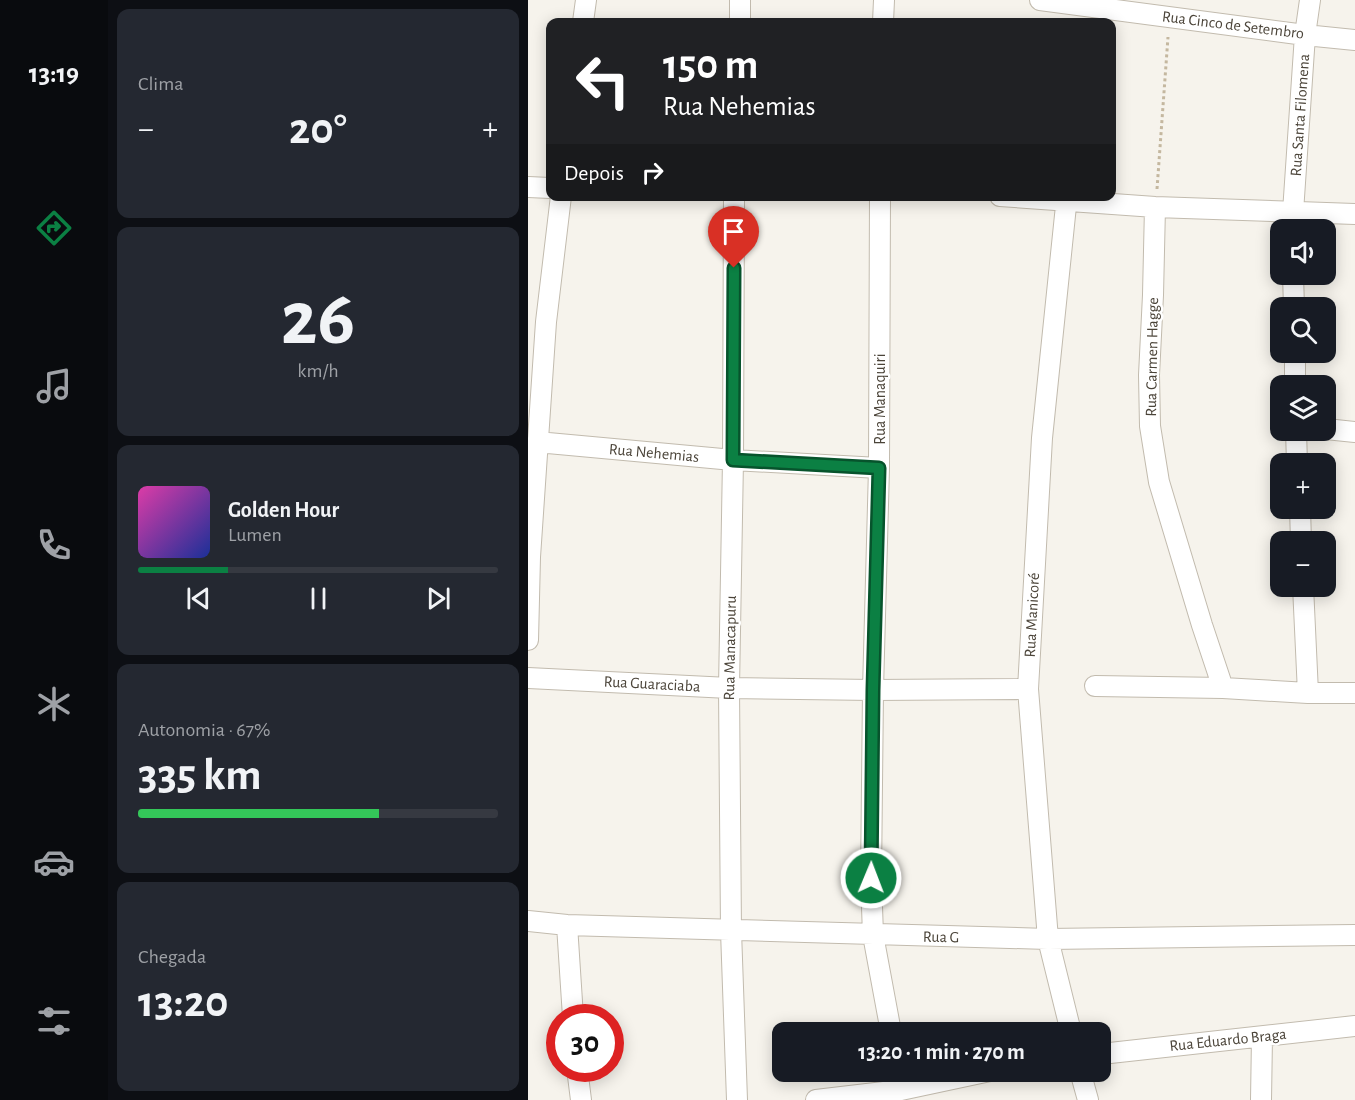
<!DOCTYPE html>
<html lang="pt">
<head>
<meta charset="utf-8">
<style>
	body { margin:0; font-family:"Alegreya Sans",sans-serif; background:#242831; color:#f1f3f6; height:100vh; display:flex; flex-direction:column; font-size:22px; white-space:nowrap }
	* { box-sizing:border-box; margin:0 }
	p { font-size:20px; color:#9ea1a6 }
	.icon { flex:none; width:33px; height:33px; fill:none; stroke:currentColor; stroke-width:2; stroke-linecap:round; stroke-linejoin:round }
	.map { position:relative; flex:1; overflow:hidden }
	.sheet { display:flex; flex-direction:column; gap:9px; padding:9px; background:#0d0f14; width:420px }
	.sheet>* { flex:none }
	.guide { position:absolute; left:18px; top:18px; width:570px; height:183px; border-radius:12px; box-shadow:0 3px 15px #0003; background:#202124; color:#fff; overflow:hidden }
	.buttons { position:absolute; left:742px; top:219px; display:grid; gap:12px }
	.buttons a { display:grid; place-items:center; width:66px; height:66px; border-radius:12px; background:#171b24; box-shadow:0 3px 15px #0003; font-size:30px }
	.speed { position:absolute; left:18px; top:1004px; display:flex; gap:12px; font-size:30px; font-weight:700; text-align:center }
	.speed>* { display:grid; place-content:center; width:78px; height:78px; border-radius:50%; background:#171b24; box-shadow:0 3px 15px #0003; line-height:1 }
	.speed .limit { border:9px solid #d22; background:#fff; color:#111 }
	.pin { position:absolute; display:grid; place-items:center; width:51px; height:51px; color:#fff; margin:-62px -26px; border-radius:50% 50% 50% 0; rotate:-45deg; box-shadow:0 0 6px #0007 }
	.pin .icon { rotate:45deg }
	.me { position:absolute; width:66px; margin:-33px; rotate:1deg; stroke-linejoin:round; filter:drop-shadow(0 0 4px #0008) }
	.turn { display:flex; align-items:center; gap:21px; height:126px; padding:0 18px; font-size:27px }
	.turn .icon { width:78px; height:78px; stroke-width:2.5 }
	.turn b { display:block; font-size:42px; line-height:51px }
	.then { display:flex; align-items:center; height:57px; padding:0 18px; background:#0003; gap:12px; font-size:22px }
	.big { font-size:45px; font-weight:700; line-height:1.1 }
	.sheet .card { flex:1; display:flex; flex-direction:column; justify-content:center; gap:9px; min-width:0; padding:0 21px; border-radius:12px; background:#242831 }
	.sheet .dial { align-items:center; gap:0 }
	.dial b { font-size:78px; line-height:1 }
	.song { display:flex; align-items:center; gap:18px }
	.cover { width:72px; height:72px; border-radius:9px; background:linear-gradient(135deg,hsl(320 70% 55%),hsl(230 70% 35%)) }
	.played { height:6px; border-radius:3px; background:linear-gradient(90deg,#0b8043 25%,#363941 25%) }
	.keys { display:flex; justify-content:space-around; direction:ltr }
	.heat { display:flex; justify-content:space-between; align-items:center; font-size:33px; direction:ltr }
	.charge { height:9px; border-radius:4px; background:linear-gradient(90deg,#34c759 67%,#363941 0) }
	.trip { position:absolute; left:244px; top:1022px; width:339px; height:60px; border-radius:12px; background:#171b24; box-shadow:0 3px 15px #0003; font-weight:700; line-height:60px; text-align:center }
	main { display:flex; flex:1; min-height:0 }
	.menu { display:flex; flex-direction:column; width:108px; justify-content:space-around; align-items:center; background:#090b0e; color:#9ea1a6 }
	.menu .icon { width:42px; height:42px }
	.menu .selected { color:#0b8043 }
	.menu b { font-size:27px; color:#f1f3f6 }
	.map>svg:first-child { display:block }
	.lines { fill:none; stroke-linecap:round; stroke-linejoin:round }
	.minor-casing { stroke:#c2bbae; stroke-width:22 }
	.path { stroke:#c4b79f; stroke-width:3; stroke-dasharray:3 3; stroke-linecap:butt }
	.minor { stroke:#fff; stroke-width:20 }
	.route-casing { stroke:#07532c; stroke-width:15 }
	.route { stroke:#0b8043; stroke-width:10 }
	.labels { text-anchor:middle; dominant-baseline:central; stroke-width:5; stroke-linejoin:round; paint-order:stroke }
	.street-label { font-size:16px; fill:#4b4439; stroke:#fff }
</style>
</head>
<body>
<main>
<nav class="menu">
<b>13:19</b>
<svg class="icon selected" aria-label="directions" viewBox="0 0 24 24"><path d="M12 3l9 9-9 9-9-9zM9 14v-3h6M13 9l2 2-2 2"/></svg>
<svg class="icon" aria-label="music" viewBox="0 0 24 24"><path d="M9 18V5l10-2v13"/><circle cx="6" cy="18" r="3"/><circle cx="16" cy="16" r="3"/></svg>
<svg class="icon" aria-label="phone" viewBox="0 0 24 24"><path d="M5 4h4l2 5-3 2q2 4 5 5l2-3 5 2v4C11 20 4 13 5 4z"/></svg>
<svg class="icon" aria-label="climate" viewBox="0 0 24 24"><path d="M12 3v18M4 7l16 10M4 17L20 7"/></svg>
<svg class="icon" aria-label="car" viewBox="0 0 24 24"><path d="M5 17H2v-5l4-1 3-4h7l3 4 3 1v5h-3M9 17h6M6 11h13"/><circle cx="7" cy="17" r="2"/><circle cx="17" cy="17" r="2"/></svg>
<svg class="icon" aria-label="filters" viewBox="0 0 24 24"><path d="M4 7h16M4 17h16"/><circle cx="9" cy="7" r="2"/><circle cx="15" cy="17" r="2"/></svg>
</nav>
<section class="sheet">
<div class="card"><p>Clima</p>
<div class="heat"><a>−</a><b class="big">20°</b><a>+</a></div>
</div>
<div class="card dial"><b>26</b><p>km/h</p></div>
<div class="card">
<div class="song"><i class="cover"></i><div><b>Golden Hour</b><p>Lumen</p></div></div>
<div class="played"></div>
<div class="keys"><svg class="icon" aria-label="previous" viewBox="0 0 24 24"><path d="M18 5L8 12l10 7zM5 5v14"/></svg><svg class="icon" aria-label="pause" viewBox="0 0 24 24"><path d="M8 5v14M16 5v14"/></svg><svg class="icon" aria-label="next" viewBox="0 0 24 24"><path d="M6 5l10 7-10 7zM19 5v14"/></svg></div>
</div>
<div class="card"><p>Autonomia · 67%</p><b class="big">335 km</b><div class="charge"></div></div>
<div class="card"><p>Chegada</p><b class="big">13:20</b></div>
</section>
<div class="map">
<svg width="827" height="1100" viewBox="0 0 827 1100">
	<rect width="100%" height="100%" fill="#f6f3ec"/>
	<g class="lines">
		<defs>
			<path id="minor" d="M512 0 777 35 827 40
				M55 22 58 0
				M212 22V0
				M355 22 356 0
				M0 187 22 188
				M206 196 205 460 201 688 203 931 209 1100
				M352 196 351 468 345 690 343 878 345 935 363 1032
				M472 196 627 207 827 214
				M539 196 514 438 500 689 520 939 543 1032
				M627 207 625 295 621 375 622 426 631 482 674 625 695 688
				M765 230V212L777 35 782 0
				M765 274 766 308
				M767 352V386
				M798 429 827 432
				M768 430 769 464
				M9 442 205 460 351 468
				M772 508 773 542
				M775 586 780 693
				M0 640 2 557 18 322 33 196
				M0 678 201 688 345 690 500 689
				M567 686 695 688 780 693H827
				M0 921 39 925 520 939 827 935
				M39 925 45 1017
				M573 1054 827 1026
				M49 1068 53 1100
				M552 1071 560 1100
				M288 1100 373 1090 462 1071
				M733 1100 734 1037"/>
		</defs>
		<use href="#minor" class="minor-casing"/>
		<path class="path" d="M629 189 640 37"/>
		<use href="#minor" class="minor"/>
	</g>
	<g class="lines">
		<defs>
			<path id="route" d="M206 268 205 460 351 468 345 690 343 878"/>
		</defs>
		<use href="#route" class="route-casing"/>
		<use href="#route" class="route"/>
	</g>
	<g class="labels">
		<g class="street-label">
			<text transform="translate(705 25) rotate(7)">Rua Cinco de Setembro</text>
			<text transform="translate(772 115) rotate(-86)">Rua Santa Filomena</text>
			<text transform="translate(624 357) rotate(-89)">Rua Carmen Hagge</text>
			<text transform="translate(352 399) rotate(-90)">Rua Manaquiri</text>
			<text transform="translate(126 453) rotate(5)">Rua Nehemias</text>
			<text transform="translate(504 615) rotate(-87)">Rua Manicoré</text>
			<text transform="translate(202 648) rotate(-89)">Rua Manacapuru</text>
			<text transform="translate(124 684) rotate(3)">Rua Guaraciaba</text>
			<text transform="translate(413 937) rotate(1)">Rua G</text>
			<text transform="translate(700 1040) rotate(-6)">Rua Eduardo Braga</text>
		</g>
	</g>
</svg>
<div class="buttons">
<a><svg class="icon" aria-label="sound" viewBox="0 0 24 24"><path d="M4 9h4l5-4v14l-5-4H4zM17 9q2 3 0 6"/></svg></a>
<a><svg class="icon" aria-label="search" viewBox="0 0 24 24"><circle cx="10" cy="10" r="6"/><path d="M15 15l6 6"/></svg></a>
<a><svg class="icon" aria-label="layers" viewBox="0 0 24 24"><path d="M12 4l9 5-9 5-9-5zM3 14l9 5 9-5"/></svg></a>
<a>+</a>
<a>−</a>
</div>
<div class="speed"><div class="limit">30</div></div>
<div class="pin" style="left:206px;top:268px;background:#d93025"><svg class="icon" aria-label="arrive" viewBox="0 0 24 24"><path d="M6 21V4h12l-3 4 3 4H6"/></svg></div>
<svg class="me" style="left:343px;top:878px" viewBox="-20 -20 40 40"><circle r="17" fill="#0b8043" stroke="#fff" stroke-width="3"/><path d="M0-11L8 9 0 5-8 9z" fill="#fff"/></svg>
<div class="trip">13:20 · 1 min · 270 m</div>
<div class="guide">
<div class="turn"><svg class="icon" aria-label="left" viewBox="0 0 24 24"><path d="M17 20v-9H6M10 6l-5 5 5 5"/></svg><div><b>150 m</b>Rua Nehemias</div></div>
<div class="then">Depois<svg class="icon" aria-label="right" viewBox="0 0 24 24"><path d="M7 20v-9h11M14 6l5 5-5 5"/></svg></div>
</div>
</div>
</main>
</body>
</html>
